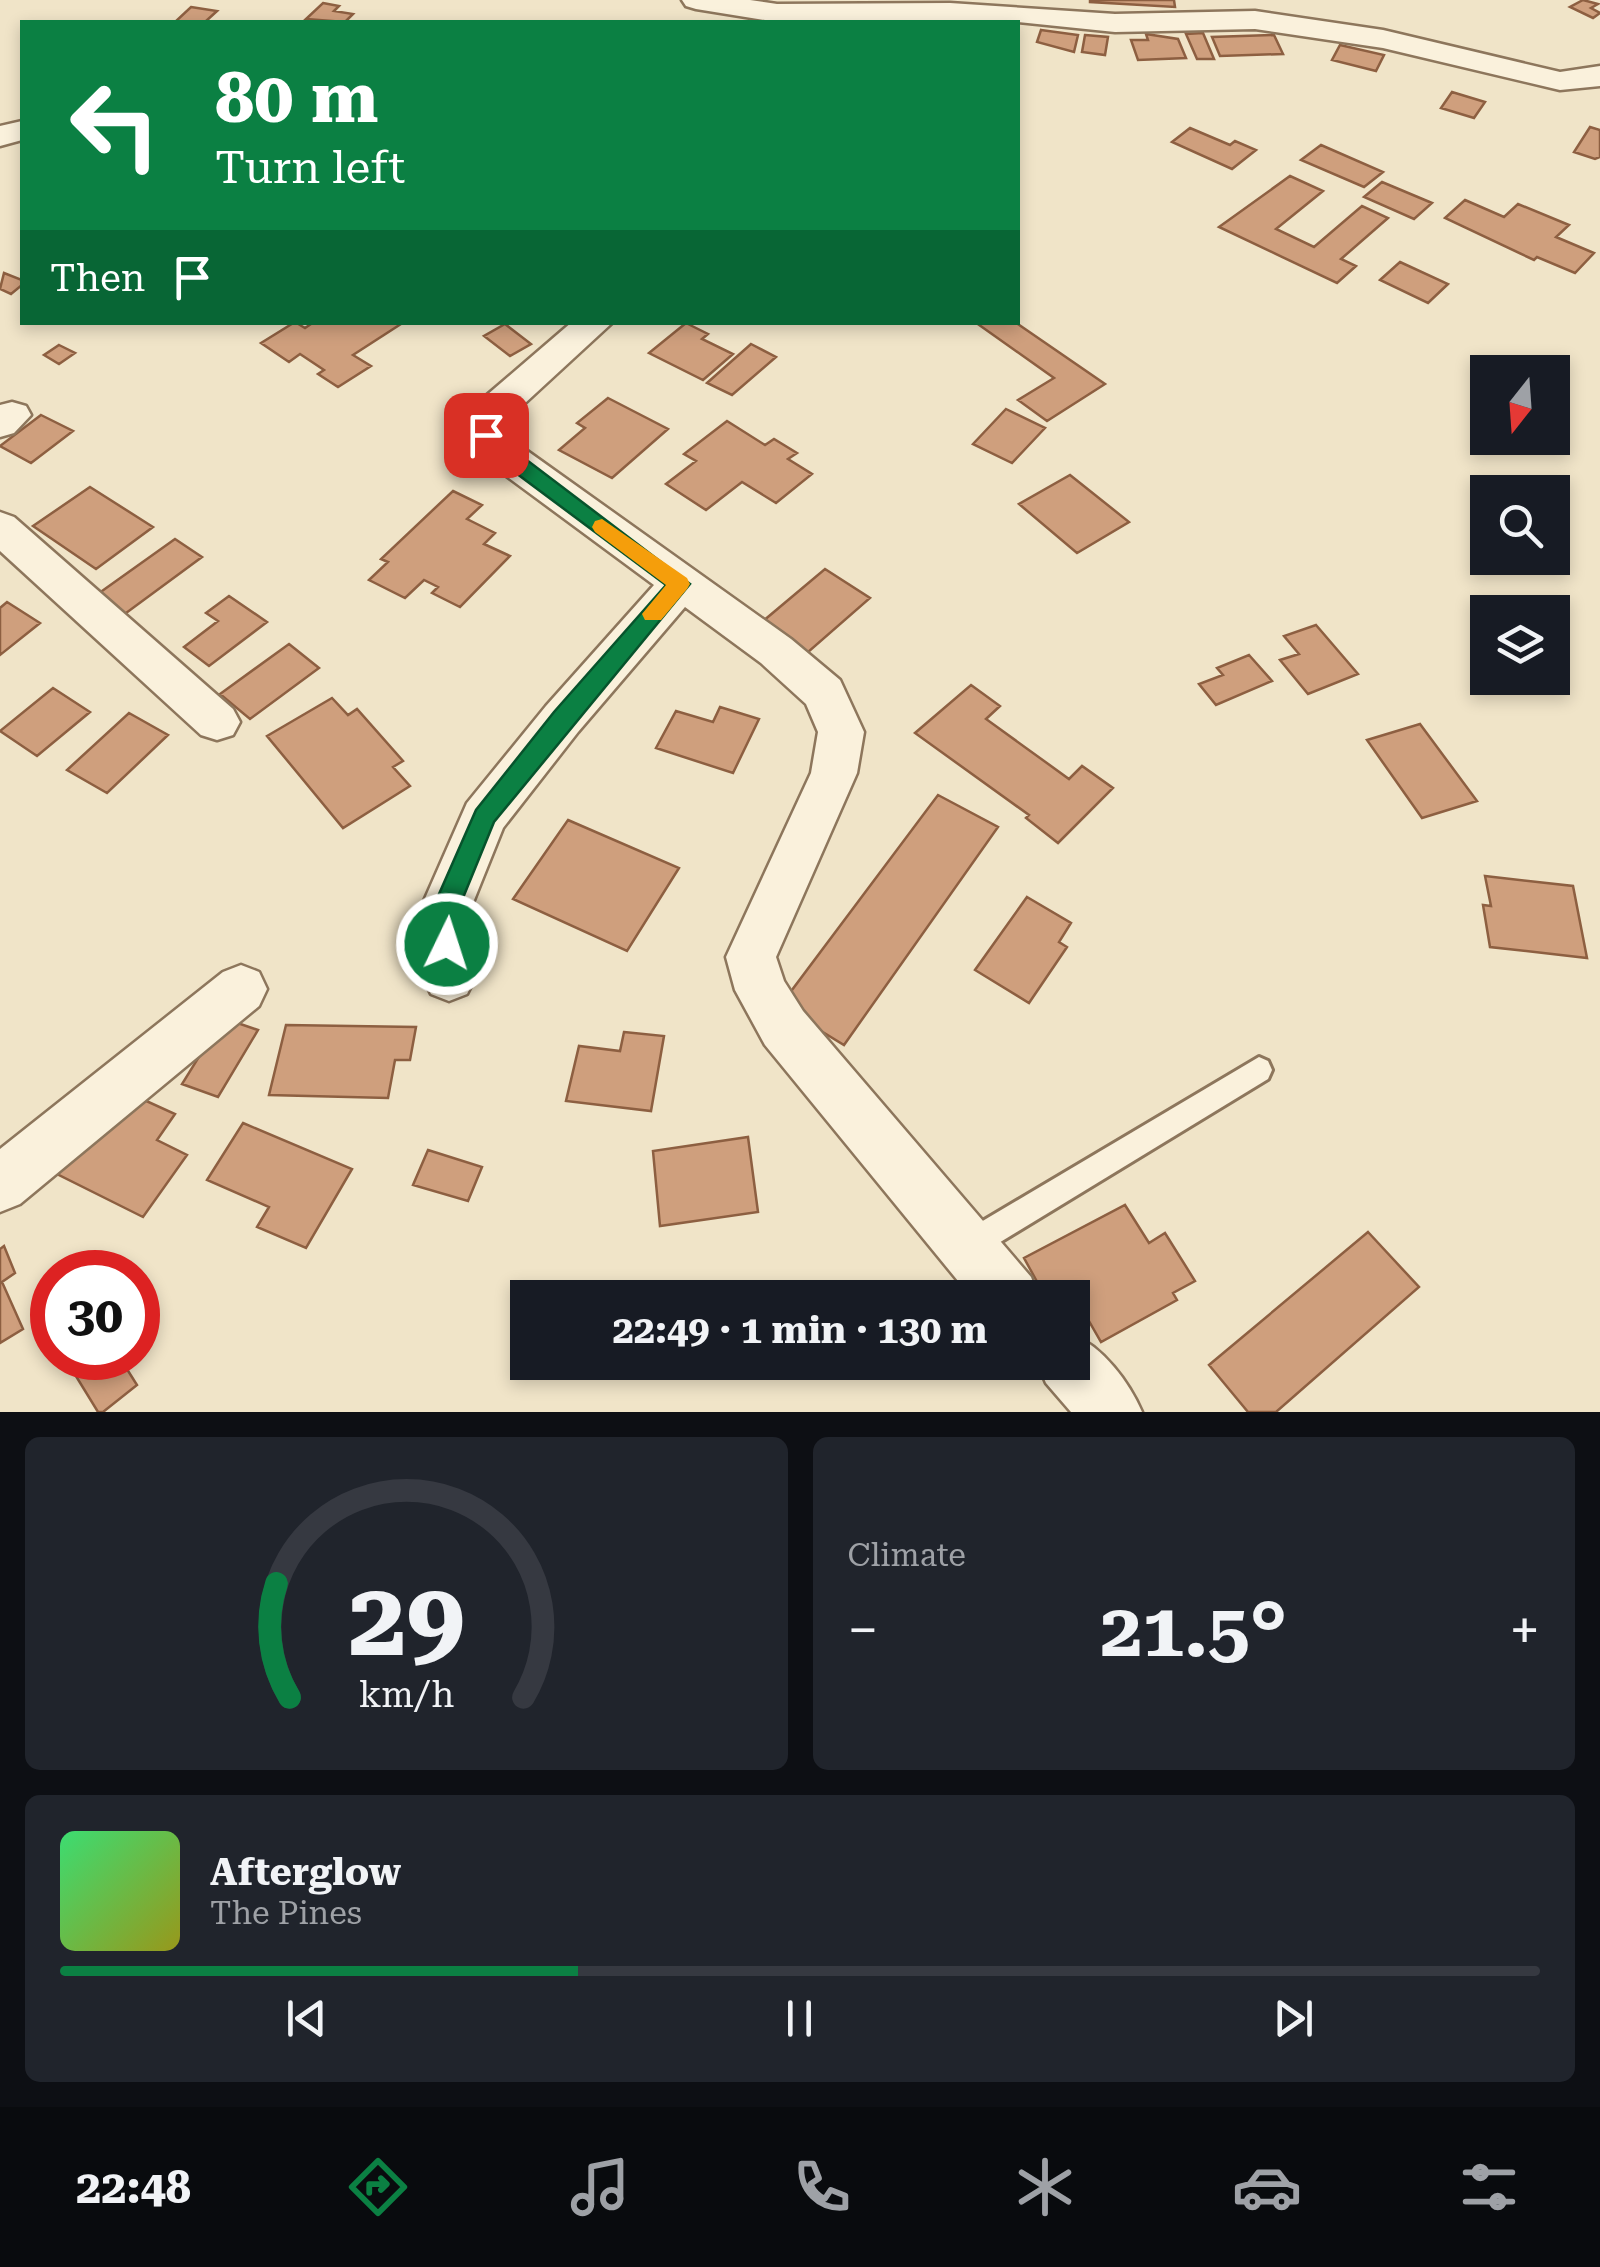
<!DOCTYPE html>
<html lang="en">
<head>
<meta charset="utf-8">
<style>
	body { margin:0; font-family:"Roboto Serif",serif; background:#20242c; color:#f1f3f6; height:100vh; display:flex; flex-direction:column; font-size:38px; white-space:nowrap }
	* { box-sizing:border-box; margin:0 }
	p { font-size:32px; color:#9ea1a6 }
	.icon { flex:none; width:55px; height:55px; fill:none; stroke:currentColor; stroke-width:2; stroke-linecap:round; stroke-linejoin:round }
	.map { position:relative; height:1412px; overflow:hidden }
	.drawer { display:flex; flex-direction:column; gap:25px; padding:25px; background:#0d0f14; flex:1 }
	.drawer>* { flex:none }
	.guide { position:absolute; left:20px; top:20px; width:1000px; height:305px; border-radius:0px; box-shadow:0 5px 15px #0003; background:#0b8043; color:#fff; overflow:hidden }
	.needle { width:65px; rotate:197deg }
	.controls { position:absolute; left:1470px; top:355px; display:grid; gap:20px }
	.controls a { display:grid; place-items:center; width:100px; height:100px; border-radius:0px; background:#171b24; box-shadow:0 5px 15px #0003; font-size:50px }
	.speed { position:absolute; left:30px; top:1250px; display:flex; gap:20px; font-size:50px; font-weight:700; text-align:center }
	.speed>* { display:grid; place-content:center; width:130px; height:130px; border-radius:50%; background:#171b24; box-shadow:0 5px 15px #0003; line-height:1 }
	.speed .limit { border:15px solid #d22; background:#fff; color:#111 }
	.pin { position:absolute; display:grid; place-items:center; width:85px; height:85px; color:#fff; margin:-42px; border-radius:20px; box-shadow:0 5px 15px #0006 }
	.me { position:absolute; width:110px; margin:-55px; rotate:4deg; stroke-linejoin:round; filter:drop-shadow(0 0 8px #0008) }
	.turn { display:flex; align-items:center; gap:35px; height:210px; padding:0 30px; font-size:45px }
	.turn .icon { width:130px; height:130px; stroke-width:2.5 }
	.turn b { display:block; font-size:70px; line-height:85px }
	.then { display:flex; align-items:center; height:95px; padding:0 30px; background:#0003; gap:20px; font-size:38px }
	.big { font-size:75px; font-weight:700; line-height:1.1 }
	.drawer .widget { flex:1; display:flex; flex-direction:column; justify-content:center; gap:15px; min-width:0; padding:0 35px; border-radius:15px; background:#20242c }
	.drawer .dial { align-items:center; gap:0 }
	.dial svg { height:260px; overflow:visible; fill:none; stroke:#363941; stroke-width:7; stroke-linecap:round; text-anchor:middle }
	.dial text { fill:#f1f3f6; stroke:none }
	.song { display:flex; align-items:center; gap:30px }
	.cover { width:120px; height:120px; border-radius:15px; background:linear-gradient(135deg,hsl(140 70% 55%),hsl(60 70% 35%)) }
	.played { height:10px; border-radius:5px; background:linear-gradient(90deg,#0b8043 35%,#363941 35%) }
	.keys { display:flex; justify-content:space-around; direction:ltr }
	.heat { display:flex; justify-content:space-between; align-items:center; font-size:55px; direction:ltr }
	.drawer .tiles { flex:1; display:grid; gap:25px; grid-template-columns:1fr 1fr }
	.widget:last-child { grid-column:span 2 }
	.trip { position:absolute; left:510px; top:1280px; width:580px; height:100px; border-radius:0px; background:#171b24; box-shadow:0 5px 15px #0003; font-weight:700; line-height:100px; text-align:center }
	.tab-bar { display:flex; height:160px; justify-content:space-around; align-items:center; background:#090b0e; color:#9ea1a6 }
	.tab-bar .icon { width:70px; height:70px }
	.tab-bar .selected { color:#0b8043 }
	.tab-bar b { font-size:45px; color:#f1f3f6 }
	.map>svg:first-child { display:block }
	.building { fill:#cf9f7d; stroke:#8d5f41; stroke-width:2.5 }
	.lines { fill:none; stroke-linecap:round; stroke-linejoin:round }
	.service-casing { stroke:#8d765c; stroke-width:6 }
	.minor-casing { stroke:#8d765c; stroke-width:5 }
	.service { fill:#faf1dc; fill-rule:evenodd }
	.minor { fill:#faf1dc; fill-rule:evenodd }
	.route { fill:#0b8043; stroke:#07532c; stroke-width:2.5 }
	.slow { fill:#f59e0b }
</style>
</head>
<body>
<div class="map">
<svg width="1600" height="1412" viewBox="0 0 1600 1412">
	<rect width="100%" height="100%" fill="#f0e4c8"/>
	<path class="building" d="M1090 0H1174L1175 7 1090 2Z
		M1583 0 1598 4 1591 8 1600 13 1593 18 1570 7Z
		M323 3 339 6 334 11 353 14 345 22 306 19Z
		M191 7 217 11 205 22H175Z
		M1041 30 1078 35 1074 52 1037 42Z
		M1203 33 1214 59H1197L1186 34Z
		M1146 34 1178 39 1186 58 1138 60 1131 40H1148Z
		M1085 35 1108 37 1105 55 1082 52Z
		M1274 35 1283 54 1220 56 1212 37Z
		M1340 45 1384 55 1376 71 1332 60Z
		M1452 92 1485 102 1474 118 1441 108Z
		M1590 127 1600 130V157L1595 159 1574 152Z
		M1190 128 1230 145 1235 141 1256 150 1232 169 1172 142Z
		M1321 145 1383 172 1364 187 1301 160Z
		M1290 176 1323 191 1276 229 1314 247 1362 206 1388 218 1341 259 1356 266 1337 283 1219 227Z
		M1382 182 1432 203 1414 219 1364 197Z
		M1465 200 1504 217 1518 204 1569 225 1556 237 1594 253 1575 273 1537 257 1534 260 1445 218Z
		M1400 262 1448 284 1428 303 1380 280Z
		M4 273 22 280V285L11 294 0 289Z
		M295 322 305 328 314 322H404L353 355 371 366 338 387 318 374 324 370 300 354 289 362 261 343Z
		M975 322H1015L1105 384 1047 421 1018 400 1054 378Z
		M686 323 708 334 702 339 733 354 703 380 649 353Z
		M505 324 531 344 510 356 484 336Z
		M751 344 776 357 732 395 707 383Z
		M59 345 75 353 59 364 44 355Z
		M608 398 668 429 612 478 559 450 585 428 577 423Z
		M1006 409 1045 428 1012 463 973 444Z
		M41 415 73 431 31 463 0 446Z
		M727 421 765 445 774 439 797 453 788 459 812 474 776 503 742 482 706 510 666 484 696 461 684 454Z
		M1070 475 1129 522 1077 553 1019 504Z
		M90 487 153 527 96 569 33 526Z
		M453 491 482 505 467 519 495 533 484 544 510 556 460 607 432 593 438 587 424 580 405 598 369 580 388 562 381 559Z
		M175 539 202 557 122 616 95 596Z
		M825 569 870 598 807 653 762 622Z
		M229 596 267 622 209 666 184 647 218 621 206 613Z
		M7 602 40 623 0 655V608Z
		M1316 625 1358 674 1308 694 1280 660 1299 654 1284 636Z
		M289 644 319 668 250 719 220 694Z
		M1249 655 1272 681 1216 705 1199 684 1223 675 1217 668Z
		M971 685 1000 706 986 719 1069 779 1082 766 1113 788 1058 843 1026 818 1029 815 915 733Z
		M53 688 90 712 37 756 0 731Z
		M332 698 348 715 357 709 403 761 393 767 410 786 343 828 267 736Z
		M720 707 759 719 733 773 656 748 676 711 713 722Z
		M129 713 168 735 107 793 67 770Z
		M1420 724 1477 801 1422 818 1367 740Z
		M938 795 998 827 844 1045 780 1006Z
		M568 820 679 868 627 951 513 899Z
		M1485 876 1573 886 1587 958 1490 947 1483 905 1491 906Z
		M1027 897 1071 923 1059 942 1067 947 1029 1003 975 970Z
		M223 1018 258 1030 218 1097 182 1084Z
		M286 1025 416 1027 410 1060H395L388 1098 269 1095Z
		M624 1032 664 1036 651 1111 566 1101 579 1046 620 1051Z
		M120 1089 175 1114 157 1140 187 1155 143 1217 57 1174Z
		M243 1123 352 1169 306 1248 257 1227 269 1207 207 1180Z
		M748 1137 758 1212 660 1226 653 1151Z
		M428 1150 482 1167 468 1201 413 1185Z
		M1125 1205 1149 1243 1165 1233 1195 1281 1173 1293 1177 1300 1101 1342 1070 1288 1046 1298 1024 1258Z
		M1368 1232 1419 1287 1276 1412H1248L1209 1365Z
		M4 1246 15 1273 2 1282 23 1329 0 1343V1249Z
		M84 1358H120L137 1385 103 1412H98L71 1368Z"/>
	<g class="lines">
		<defs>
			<path id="service" d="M1259 1057 1268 1061 1272 1070 1268 1079 979 1255 969 1259 959 1255 955 1245 959 1235Z"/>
			<path id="minor" d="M682 0H750L777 4 950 3 1115 14 1255 11 1383 30 1560 72 1600 66V86L1560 90 1383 48 1255 29 1115 32 1018 22H777L696 9 686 6Z
				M22 121V140L0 146V126Z
				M572 322H613L511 416 505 435 791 639 840 680 864 732 857 773 776 957 784 981 803 1011 1031 1277 1039 1298H972L765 1045 735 990 726 957 811 773 818 732 806 704 761 663 685 607 578 732 503 828 470 910 475 978 467 994 449 1001 431 994 423 978 420 910 467 803 546 706 654 585 478 455 467 435 480 401Z
				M12 402 26 406 31 415 14 433 0 437V405Z
				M0 512 14 517 233 709 240 722 233 735 217 740 201 735 0 551Z
				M241 965 259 972 267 989 259 1006 20 1204 0 1212V1149L223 972Z
				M1072 1334C1103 1347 1129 1382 1142 1412H1071L1046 1383 1037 1362H1072Z"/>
		</defs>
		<use href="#service" class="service-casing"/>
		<use href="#minor" class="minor-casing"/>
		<use href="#service" class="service"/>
		<use href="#minor" class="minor"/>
	</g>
	<path class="route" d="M486 429 690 584 494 822 458 910 460 944 456 952 447 956 438 952 432 910 476 810 554 712 666 585 485 450 476 435Z"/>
	<path class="slow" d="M602 519 687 578 690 584 687 589 661 620H645L642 614 666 585 595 532 592 527 595 521Z"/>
</svg>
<div class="controls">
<a><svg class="needle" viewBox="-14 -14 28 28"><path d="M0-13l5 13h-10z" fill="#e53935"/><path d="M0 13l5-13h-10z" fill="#9ea1a6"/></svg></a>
<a><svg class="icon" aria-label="search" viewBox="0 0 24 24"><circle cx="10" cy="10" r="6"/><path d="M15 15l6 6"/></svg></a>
<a><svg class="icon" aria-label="layers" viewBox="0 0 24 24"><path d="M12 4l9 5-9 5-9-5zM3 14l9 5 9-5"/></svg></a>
</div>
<div class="speed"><div class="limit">30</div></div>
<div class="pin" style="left:486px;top:435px;background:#d93025"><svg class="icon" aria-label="arrive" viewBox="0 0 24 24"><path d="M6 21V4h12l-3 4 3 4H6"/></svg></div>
<svg class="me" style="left:447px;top:944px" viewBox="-20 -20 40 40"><circle r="17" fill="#0b8043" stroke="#fff" stroke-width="3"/><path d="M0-11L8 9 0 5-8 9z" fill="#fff"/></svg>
<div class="trip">22:49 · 1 min · 130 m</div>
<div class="guide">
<div class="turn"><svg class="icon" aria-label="left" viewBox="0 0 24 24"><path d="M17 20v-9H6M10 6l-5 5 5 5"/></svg><div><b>80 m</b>Turn left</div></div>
<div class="then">Then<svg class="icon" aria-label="arrive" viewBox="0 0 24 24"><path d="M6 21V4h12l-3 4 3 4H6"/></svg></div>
</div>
</div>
<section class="drawer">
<div class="tiles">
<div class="widget dial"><svg viewBox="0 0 100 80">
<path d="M14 69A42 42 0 1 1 86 69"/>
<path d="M14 69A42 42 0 0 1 10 34" stroke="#0b8043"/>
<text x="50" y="56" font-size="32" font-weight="700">29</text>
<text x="50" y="72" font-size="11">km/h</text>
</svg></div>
<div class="widget"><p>Climate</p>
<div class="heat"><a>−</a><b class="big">21.5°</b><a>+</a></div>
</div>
<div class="widget">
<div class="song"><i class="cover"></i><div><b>Afterglow</b><p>The Pines</p></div></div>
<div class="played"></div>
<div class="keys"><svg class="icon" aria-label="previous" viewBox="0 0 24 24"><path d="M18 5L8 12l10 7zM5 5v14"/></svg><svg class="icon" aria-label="pause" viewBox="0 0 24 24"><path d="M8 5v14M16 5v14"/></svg><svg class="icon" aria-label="next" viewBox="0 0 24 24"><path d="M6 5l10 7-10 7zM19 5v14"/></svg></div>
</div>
</div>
</section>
<nav class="tab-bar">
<b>22:48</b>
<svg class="icon selected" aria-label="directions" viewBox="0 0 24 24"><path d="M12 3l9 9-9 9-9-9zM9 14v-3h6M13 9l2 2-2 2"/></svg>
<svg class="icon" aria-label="music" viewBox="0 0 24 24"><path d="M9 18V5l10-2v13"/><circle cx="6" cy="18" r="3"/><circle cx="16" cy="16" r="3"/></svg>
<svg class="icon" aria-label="phone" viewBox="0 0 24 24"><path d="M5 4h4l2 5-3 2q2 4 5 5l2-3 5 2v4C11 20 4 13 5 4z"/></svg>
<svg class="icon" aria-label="climate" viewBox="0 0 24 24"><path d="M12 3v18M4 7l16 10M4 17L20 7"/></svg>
<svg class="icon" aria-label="car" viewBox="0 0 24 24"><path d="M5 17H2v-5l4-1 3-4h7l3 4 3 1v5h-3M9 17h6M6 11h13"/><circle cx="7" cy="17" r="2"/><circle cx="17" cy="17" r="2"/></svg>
<svg class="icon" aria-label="filters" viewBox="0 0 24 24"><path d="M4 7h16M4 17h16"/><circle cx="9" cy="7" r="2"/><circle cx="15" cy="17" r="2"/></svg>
</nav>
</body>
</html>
